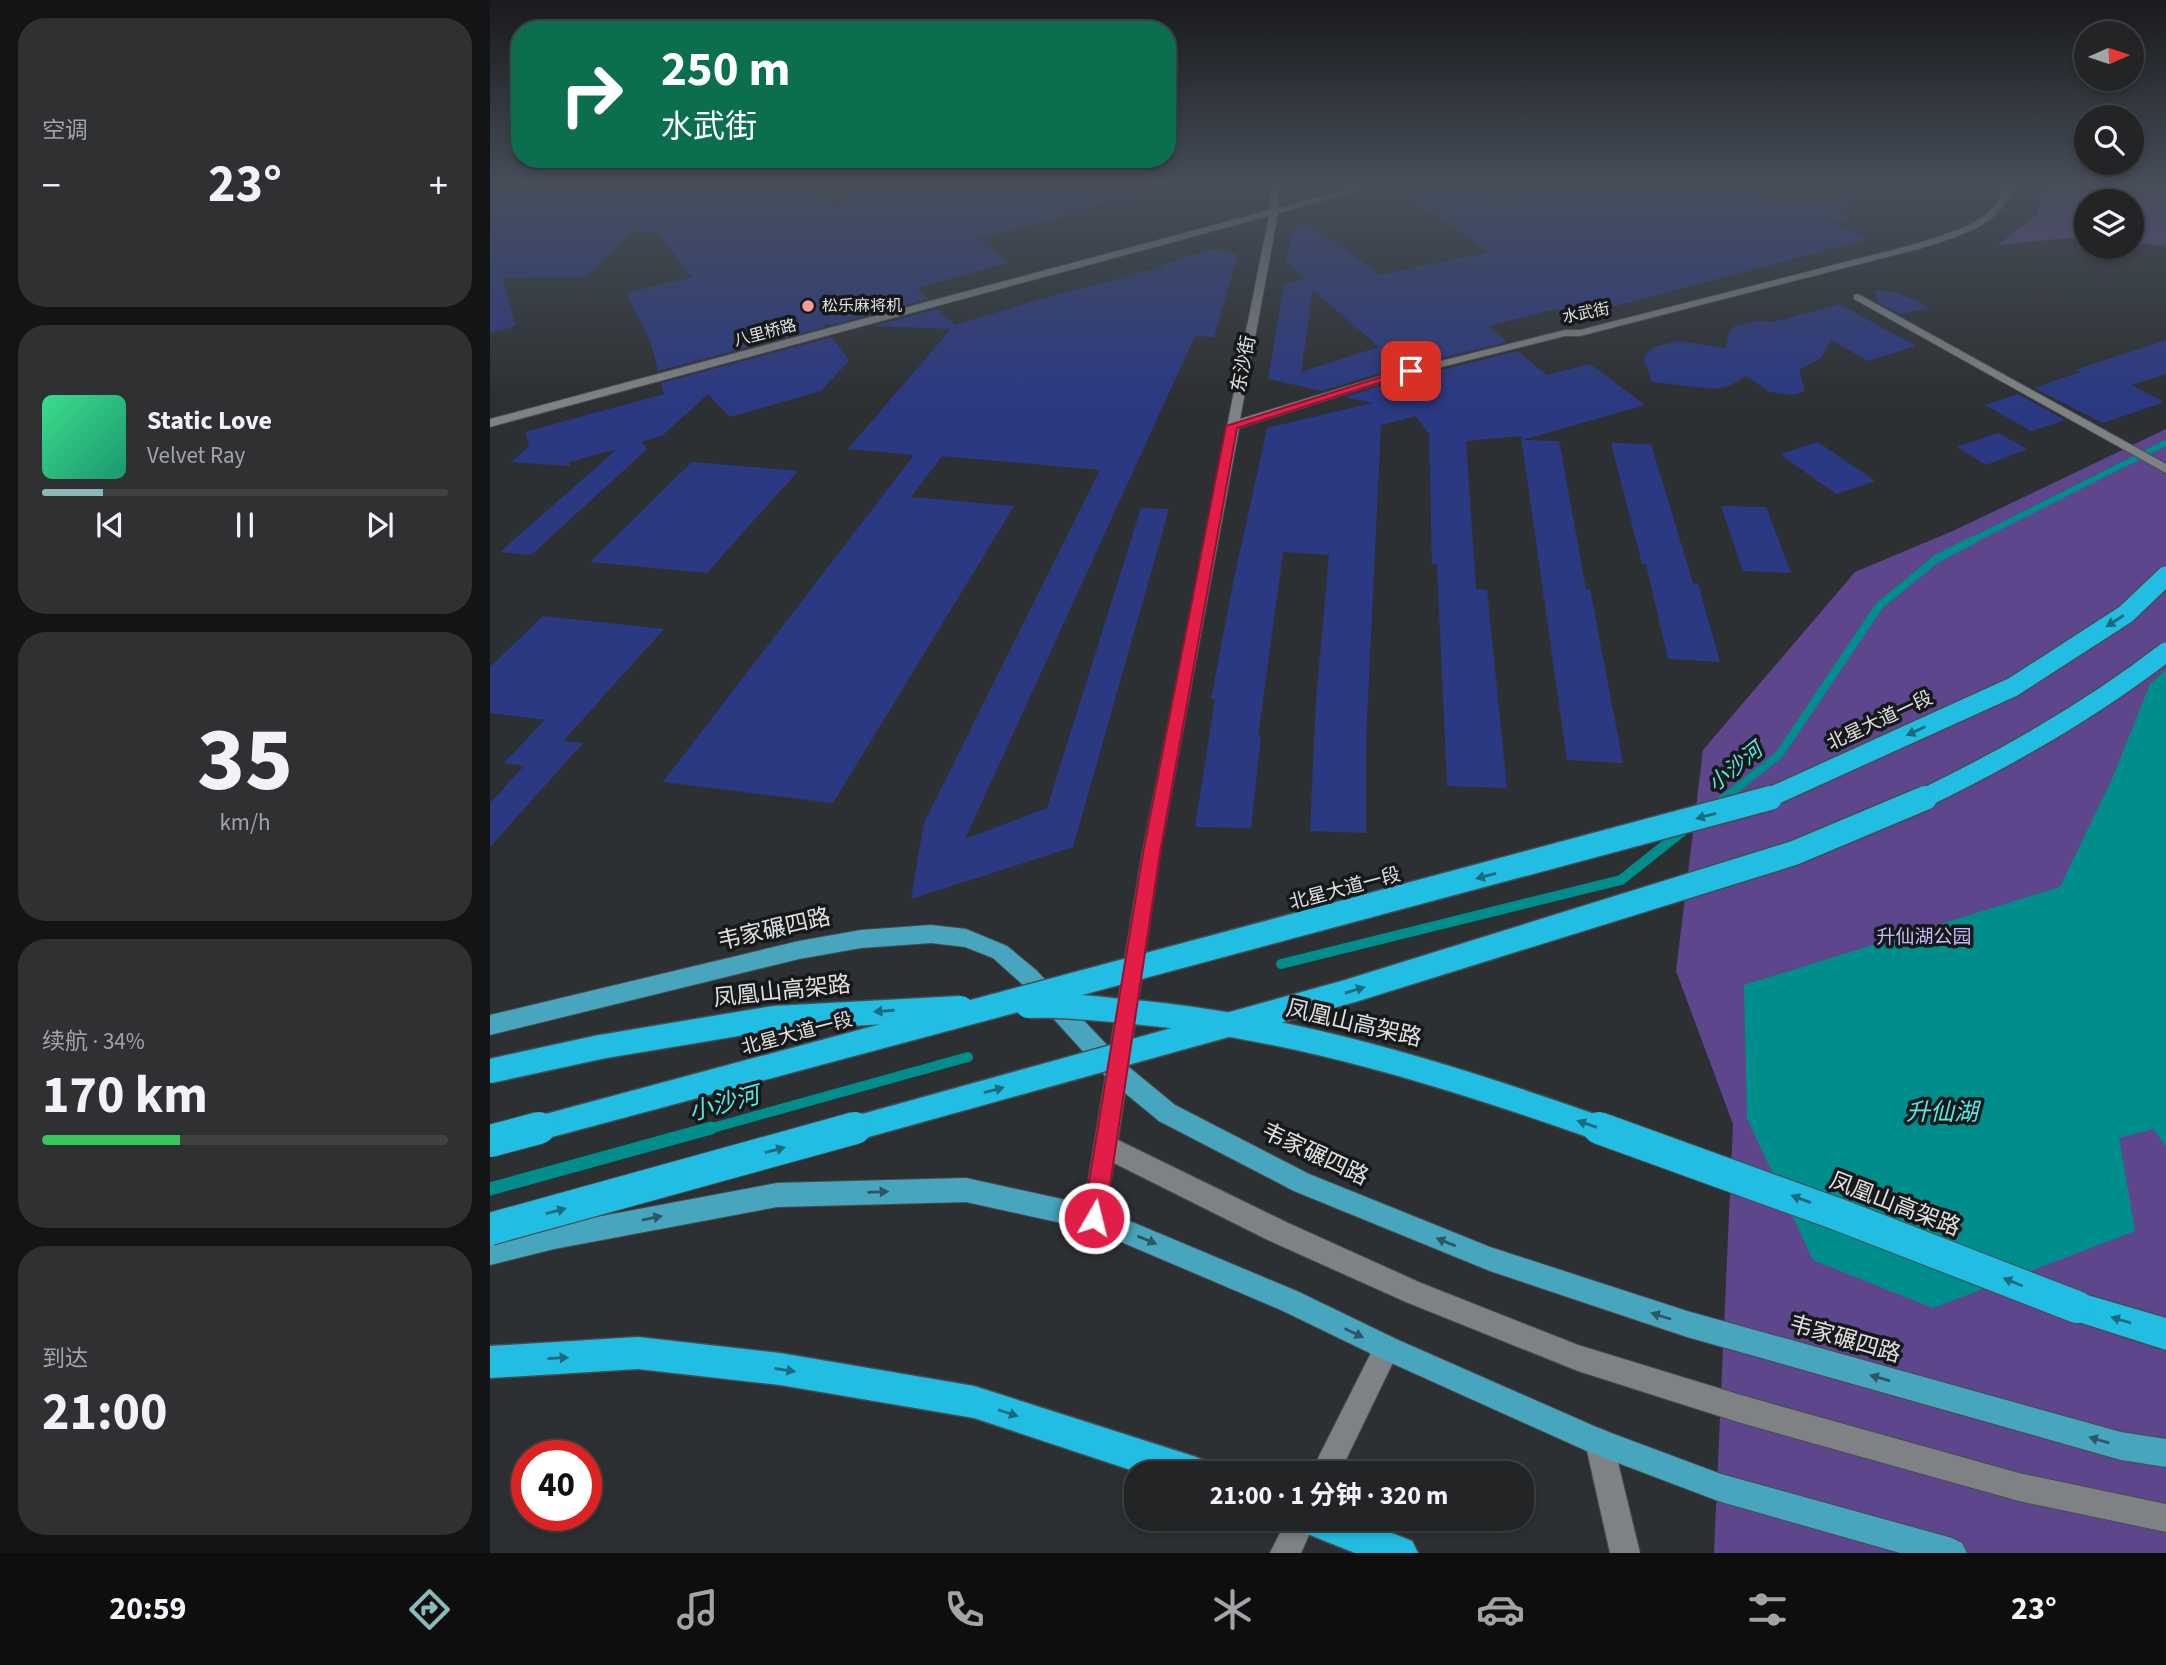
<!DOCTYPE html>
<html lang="zh">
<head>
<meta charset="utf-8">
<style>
	body { margin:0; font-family:"Source Sans 3","Noto Sans SC",sans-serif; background:#2e3032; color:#f1f3f6; height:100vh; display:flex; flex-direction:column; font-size:26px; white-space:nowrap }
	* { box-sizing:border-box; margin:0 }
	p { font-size:23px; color:#a2a4a7 }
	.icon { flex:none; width:38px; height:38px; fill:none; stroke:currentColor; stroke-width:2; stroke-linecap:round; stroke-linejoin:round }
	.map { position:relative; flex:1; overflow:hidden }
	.details { display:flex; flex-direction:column; gap:18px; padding:18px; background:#131415; width:490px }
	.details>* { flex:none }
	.banner { position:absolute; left:21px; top:21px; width:665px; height:147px; border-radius:28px; box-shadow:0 4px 10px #0003,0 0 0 2px #3f4143; background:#0b6e4f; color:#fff; overflow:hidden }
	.needle { width:46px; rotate:87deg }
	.tools { position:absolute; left:1584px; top:21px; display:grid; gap:14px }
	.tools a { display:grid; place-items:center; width:70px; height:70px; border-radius:50%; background:#222426; box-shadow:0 4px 10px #0003,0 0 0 2px #3f4143; font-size:35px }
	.speed { position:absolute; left:21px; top:1440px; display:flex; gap:14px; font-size:35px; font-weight:700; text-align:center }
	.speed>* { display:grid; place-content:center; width:91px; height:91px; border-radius:50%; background:#222426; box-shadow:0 4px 10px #0003,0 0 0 2px #3f4143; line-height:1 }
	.speed .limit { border:10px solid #d22; background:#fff; color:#111 }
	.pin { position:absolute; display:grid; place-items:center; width:60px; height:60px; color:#fff; margin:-30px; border-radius:14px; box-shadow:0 4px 10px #0006 }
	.me { position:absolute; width:77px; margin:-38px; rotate:8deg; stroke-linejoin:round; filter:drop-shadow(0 0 5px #0008) }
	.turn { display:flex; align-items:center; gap:24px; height:147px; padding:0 35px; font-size:32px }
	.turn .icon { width:91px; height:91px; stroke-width:2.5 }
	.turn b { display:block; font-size:49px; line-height:60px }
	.big { font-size:52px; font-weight:700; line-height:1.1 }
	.details .widget { flex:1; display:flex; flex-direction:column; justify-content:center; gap:10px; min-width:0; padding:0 24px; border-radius:28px; background:#2e3032 }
	.details .dial { align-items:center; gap:0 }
	.dial b { font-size:91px; line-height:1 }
	.song { display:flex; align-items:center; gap:21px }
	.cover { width:84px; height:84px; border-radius:10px; background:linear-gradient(135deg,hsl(150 70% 55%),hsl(160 70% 35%)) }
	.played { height:7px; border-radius:4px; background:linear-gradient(90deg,#8bbbb9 15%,#3f4143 15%) }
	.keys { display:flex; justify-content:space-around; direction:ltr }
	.heat { display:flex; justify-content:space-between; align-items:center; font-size:38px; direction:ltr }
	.charge { height:10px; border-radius:5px; background:linear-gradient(90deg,#34c759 34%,#3f4143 0) }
	.trip { position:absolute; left:634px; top:1461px; width:410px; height:70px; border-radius:28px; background:#222426; box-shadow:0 4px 10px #0003,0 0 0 2px #3f4143; font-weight:700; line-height:70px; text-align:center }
	.dock { display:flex; height:112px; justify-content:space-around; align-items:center; background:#0e0e0f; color:#a2a4a7 }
	.dock .icon { width:49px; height:49px }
	.dock .current { color:#8bbbb9 }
	.dock b { font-size:32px; color:#f1f3f6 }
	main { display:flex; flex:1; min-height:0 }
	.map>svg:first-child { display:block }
	.green { fill:#5d468c }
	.water { fill:#008e8c }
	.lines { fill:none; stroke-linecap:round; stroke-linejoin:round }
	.stream-far3 { stroke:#008e8c; stroke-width:6 }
	.stream-far2 { stroke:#008e8c; stroke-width:8 }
	.stream-far1 { stroke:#008e8c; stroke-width:10 }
	.stream { stroke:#008e8c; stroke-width:13 }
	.building { fill:#2b3983; fill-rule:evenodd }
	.minor-casing { stroke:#494c4e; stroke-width:2 }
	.major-casing { stroke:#494c4e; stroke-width:2 }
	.highway-casing { stroke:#494c4e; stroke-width:3 }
	.minor { fill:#7f8285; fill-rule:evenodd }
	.major { fill:#47a5bd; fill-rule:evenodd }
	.highway { fill:#22bde2; fill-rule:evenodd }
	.highway-bridge-far2-casing { stroke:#494c4e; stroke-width:22; stroke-linecap:butt }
	.highway-bridge-far1-casing { stroke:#494c4e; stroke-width:27; stroke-linecap:butt }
	.highway-bridge-casing { stroke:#494c4e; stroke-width:34; stroke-linecap:butt }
	.highway-bridge-far2 { stroke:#22bde2; stroke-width:19 }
	.highway-bridge-far1 { stroke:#22bde2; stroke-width:24 }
	.highway-bridge { stroke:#22bde2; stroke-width:32 }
	.oneway { fill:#1c6a7e }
	.oneway2 { fill:#2c5763 }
	.route { fill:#e11d48; stroke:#92132f; stroke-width:2 }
	.poi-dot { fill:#f49aa1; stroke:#161819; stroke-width:2.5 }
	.labels { text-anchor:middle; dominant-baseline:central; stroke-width:7; stroke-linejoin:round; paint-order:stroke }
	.far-poi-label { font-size:16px; fill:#dee0e2; stroke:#161819; text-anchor:start }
	.far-street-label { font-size:16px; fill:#dee0e2; stroke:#161819 }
	.street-label { font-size:19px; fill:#dee0e2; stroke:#161819 }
	.park-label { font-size:19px; fill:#cbb9fb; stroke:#161819 }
	.water-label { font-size:21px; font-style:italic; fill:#55e9e6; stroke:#161819 }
	.near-street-label { font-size:23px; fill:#dee0e2; stroke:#161819 }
	.near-water-label { font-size:24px; font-style:italic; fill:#55e9e6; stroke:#161819 }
</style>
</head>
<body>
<main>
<section class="details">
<div class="widget"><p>空调</p>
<div class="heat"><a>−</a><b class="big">23°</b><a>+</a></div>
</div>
<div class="widget">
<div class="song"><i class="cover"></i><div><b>Static Love</b><p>Velvet Ray</p></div></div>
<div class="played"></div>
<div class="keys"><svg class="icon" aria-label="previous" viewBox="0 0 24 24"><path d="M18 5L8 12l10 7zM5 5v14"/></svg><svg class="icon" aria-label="pause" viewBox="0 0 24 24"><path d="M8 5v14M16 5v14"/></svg><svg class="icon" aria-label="next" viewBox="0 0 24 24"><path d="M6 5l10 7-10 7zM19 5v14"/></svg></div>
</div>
<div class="widget dial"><b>35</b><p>km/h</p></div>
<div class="widget"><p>续航 · 34%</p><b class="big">170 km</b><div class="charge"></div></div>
<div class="widget"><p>到达</p><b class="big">21:00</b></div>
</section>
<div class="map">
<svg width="1676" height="1553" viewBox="0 0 1676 1553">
	<rect width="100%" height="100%" fill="#2d3032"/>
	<path class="green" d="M1554 185H1676V246L1642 243V201H1596V239L1578 238 1508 245 1547 214Z
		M1676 429V1553H1224L1243 1124 1186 971 1213 750 1365 572 1465 530Z"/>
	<path class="water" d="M1676 670V1147L1664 1129 1629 1138 1645 1231 1443 1308 1323 1260 1257 1118 1254 985 1570 887 1622 779 1660 684Z"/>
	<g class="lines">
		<path class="stream-far3" d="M1479 542 1676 443"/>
		<path class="stream-far2" d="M1233 799 1289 755 1389 606 1446 559 1483 540"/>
		<path class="stream-far1" d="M1227 804 1235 798
			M791 964 1131 880 1194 830
			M215 1130 478 1057"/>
		<path class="stream" d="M0 1189 221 1128"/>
	</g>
	<path class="building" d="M76 185H325L346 207 374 185H652L653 193 594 208 598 211 488 239 518 263 427 288 438 299 343 325 333 324 335 327 168 371 161 343 136 293 202 277 168 232 142 233 96 277 12 278 26 326 0 333V187Z
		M955 185H983L1001 194 1008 193 1014 196 1071 185H1259L1279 203 1356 199 1358 220 1339 221 1379 239 1080 318 1066 309 998 326 1017 342 890 373 832 391 778 379 794 284 817 278 796 262 802 231 817 222 890 275 999 252 914 195ZM823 290 889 347 811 372Z
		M723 249 748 254 724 337 705 336 475 839 557 808 651 508 679 509 583 847 421 899 434 823 610 470 452 456 421 497 524 506 343 803 173 782 424 455 358 449 461 329 382 326 447 309 465 325 571 293 673 267 670 265Z
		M1385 290 1409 293 1441 308 1410 314 1387 302Z
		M1349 304 1426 346 1378 361 1341 340 1331 358 1309 370 1315 391 1303 395 1280 392 1256 376 1239 386 1224 389 1162 382 1154 360 1157 353 1164 347 1188 341 1236 348 1239 332 1245 326 1269 321 1284 322Z
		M342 337 359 361 331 391 240 417 218 394 172 436 151 442 157 449 41 555 10 552 127 449 79 462 80 466 21 462 39 447 35 432 174 394 171 383Z
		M1676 340V374L1641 385 1674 402 1613 423 1544 388 1590 372 1585 370Z
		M1027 351 1057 375 1100 364 1155 405 1032 440 1069 441 1096 589H1100L1133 763 1077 760 1031 436 976 441 986 589 997 590 1017 788 957 786 947 564H942L939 434 926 416 891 425 876 740V833L820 831 826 700 839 555 793 552 768 737H771L761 828 705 827 725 699H721L744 579 777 428 882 403 855 397 900 383Z
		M1528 394 1575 420 1541 431 1495 405Z
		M1508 433 1537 449 1496 465 1467 447Z
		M1328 442 1385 481 1346 494 1290 454Z
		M1121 443 1161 444 1203 583 1208 584 1230 662 1178 659 1156 564H1152Z
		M202 462 308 471 217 573 100 562Z
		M1231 506 1276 507 1301 573 1253 571Z
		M53 616 174 629 73 741 93 743 0 847V803L34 766 14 763 55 720 0 713V667Z"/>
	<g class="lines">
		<defs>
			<path id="minor" d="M780 185H788V208L874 185H887L788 213 750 419 891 376 1075 330H1090L1426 244C1458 233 1507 223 1514 185H1522C1516 225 1465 237 1432 248L1090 336H1075L899 380 749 428 670 854 628 1140 798 1223 931 1283 1088 1345 1251 1395 1529 1473 1676 1504V1532L1529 1501 1251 1423 1088 1371 916 1302 780 1241 624 1163 613 1227 604 1230 595 1227 592 1218 652 854 779 216 0 427V419L780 210Z
				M1368 294 1676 464V473L1364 299V295Z
				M897 1335 906 1339 910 1348 849 1474H820L888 1339Z
				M1109 1428 1119 1432 1123 1442 1150 1553H1120L1095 1442 1099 1432Z
				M797 1519H826L811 1553H780Z"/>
			<path id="major" d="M441 925 476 929 517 946 546 970 634 1063 685 1105 819 1174 1000 1247 1197 1311 1631 1432 1676 1439V1467L1631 1460 1197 1337 1000 1271 804 1191 669 1121 618 1079 532 984 503 958 475 947 441 943 371 948 309 959 0 1035V1015L309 941 371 930Z
				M476 1178 604 1206 809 1292 906 1339 1113 1430 1231 1474 1462 1538 1472 1543 1477 1553H1410L1231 1502 1099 1452 888 1357 791 1310 603 1230 476 1202 287 1207 64 1249 0 1265V1241L64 1225 287 1183Z"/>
			<path id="highway" d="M1587 1292 1676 1318V1350L1576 1318 1572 1307 1576 1296Z
				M148 1337 290 1353 484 1386 706 1457 718 1462 723 1474H653L484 1418 290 1385 148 1369 0 1378V1346Z
				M805 1519H867L922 1541 928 1553H865L810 1531Z"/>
		</defs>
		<use href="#minor" class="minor-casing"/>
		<use href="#major" class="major-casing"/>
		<use href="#highway" class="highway-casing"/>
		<use href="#minor" class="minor"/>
		<use href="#major" class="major"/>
		<use href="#highway" class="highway"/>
		<defs>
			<path id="highway-bridge-far2" d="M1276 799 1523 687 1636 614 1676 576
				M1432 799C1517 758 1601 710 1676 652"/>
			<path id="highway-bridge-far1" d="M538 1006C573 1004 609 1009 644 1012 806 1027 961 1076 1114 1130
				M0 1071 110 1047 284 1018 471 1008
				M42 1130 1280 798
				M359 1130 860 991 1304 853 1435 798"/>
			<path id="highway-bridge" d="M1109 1128 1347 1214 1587 1307
				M0 1141 49 1128
				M0 1229 365 1128"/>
		</defs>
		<use href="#highway-bridge-far2" class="highway-bridge-far2-casing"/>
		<use href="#highway-bridge-far1" class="highway-bridge-far1-casing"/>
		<use href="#highway-bridge" class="highway-bridge-casing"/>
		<use href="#highway-bridge-far2" class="highway-bridge-far2"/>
		<use href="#highway-bridge-far1" class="highway-bridge-far1"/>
		<use href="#highway-bridge" class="highway-bridge"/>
	</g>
	<defs><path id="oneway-solid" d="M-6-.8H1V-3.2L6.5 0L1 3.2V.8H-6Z" transform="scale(1.75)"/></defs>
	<g class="oneway">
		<use href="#oneway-solid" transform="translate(1625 621) rotate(147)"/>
		<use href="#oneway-solid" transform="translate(1426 731) rotate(155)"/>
		<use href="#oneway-solid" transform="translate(1216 816) rotate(165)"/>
		<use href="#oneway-solid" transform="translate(996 876) rotate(165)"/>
		<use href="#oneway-solid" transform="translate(865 990) rotate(-17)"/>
		<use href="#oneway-solid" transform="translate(394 1011) rotate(176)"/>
		<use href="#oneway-solid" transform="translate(504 1090) rotate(-15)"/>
		<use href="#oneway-solid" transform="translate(1097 1124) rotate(-161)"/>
		<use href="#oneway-solid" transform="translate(285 1150) rotate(-15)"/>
		<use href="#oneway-solid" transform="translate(1311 1199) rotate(-160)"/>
		<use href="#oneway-solid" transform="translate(66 1211) rotate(-15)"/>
		<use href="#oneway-solid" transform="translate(1523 1282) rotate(-158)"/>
		<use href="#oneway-solid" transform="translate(1631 1320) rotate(-163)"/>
		<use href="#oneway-solid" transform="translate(68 1358) rotate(-3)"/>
		<use href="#oneway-solid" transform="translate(295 1370) rotate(9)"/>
		<use href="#oneway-solid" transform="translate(518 1413) rotate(18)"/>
	</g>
	<g class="oneway2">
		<use href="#oneway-solid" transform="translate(388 1192) rotate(-2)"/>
		<use href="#oneway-solid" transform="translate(162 1218) rotate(-11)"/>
		<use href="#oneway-solid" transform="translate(657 1240) rotate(23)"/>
		<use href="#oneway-solid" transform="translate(956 1242) rotate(-158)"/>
		<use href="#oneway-solid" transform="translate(1171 1316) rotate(-162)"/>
		<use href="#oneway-solid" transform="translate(864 1333) rotate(26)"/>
		<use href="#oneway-solid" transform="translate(1390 1378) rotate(-164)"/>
		<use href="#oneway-solid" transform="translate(1609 1440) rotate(-164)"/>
	</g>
	<linearGradient id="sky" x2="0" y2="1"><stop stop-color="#191a1c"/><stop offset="0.46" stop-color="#464e5a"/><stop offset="1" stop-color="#464e5a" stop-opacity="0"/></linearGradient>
	<rect width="1676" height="402" fill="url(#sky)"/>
	<path class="route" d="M917 369 926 371 747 428 670 853 615 1218 612 1226 604 1229 597 1226 593 1218 653 853 736 426Z"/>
	<circle class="poi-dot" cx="318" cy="306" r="7"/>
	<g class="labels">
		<g class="far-poi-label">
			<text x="332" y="306">松乐麻将机</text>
		</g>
		<g class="far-street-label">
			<text transform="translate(1096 313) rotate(-11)">水武街</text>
			<text transform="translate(275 333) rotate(-15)">八里桥路</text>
		</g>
		<g class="street-label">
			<text transform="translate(754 364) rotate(-79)">东沙街</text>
			<text transform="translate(1390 721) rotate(-25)">北星大道一段</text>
			<text transform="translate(855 889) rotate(-15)">北星大道一段</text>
			<text transform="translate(307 1034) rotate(-15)">北星大道一段</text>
		</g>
		<g class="park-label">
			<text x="1434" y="937">升仙湖公园</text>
		</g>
		<g class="water-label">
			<text transform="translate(1245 767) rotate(-39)">小沙河</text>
		</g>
		<g class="near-street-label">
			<text transform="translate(284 929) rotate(-13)">韦家碾四路</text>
			<text transform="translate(292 991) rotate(-6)">凤凰山高架路</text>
			<text transform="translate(864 1023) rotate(13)">凤凰山高架路</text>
			<text transform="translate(825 1154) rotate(25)">韦家碾四路</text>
			<text transform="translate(1405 1204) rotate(21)">凤凰山高架路</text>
			<text transform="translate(1355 1339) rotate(16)">韦家碾四路</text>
		</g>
		<g class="near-water-label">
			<text transform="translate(234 1104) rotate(-15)">小沙河</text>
			<text x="1452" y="1112">升仙湖</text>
		</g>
	</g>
</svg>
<div class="tools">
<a><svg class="needle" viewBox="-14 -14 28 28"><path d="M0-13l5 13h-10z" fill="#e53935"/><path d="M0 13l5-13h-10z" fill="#a2a4a7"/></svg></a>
<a><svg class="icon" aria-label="search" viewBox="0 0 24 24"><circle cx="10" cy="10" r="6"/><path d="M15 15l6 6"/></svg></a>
<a><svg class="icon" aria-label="layers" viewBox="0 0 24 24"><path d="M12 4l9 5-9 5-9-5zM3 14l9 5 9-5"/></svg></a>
</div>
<div class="speed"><div class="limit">40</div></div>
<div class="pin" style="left:921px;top:371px;background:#d93025"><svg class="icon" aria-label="arrive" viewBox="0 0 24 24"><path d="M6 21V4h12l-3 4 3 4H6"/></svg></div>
<svg class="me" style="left:604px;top:1218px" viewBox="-20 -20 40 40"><circle r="17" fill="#e11d48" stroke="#fff" stroke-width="3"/><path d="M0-11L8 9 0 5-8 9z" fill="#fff"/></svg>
<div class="trip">21:00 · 1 分钟 · 320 m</div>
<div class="banner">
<div class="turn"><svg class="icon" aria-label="right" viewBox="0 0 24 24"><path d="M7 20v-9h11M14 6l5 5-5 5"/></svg><div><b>250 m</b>水武街</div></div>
</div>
</div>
</main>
<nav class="dock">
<b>20:59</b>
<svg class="icon current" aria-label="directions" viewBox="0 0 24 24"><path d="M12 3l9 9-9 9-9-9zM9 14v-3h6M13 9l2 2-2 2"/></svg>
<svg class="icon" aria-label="music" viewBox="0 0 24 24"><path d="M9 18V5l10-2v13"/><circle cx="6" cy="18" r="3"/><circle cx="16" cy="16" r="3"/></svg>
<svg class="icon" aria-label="phone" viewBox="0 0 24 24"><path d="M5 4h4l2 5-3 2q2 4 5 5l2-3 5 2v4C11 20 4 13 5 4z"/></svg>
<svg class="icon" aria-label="climate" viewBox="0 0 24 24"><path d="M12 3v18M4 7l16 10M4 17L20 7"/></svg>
<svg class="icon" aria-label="car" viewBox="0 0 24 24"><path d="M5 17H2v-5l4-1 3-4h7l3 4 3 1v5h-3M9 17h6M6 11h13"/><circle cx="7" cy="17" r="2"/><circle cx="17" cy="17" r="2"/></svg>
<svg class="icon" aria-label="filters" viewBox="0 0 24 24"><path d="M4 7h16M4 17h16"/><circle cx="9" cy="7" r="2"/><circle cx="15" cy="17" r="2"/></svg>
<b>23°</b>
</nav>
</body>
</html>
